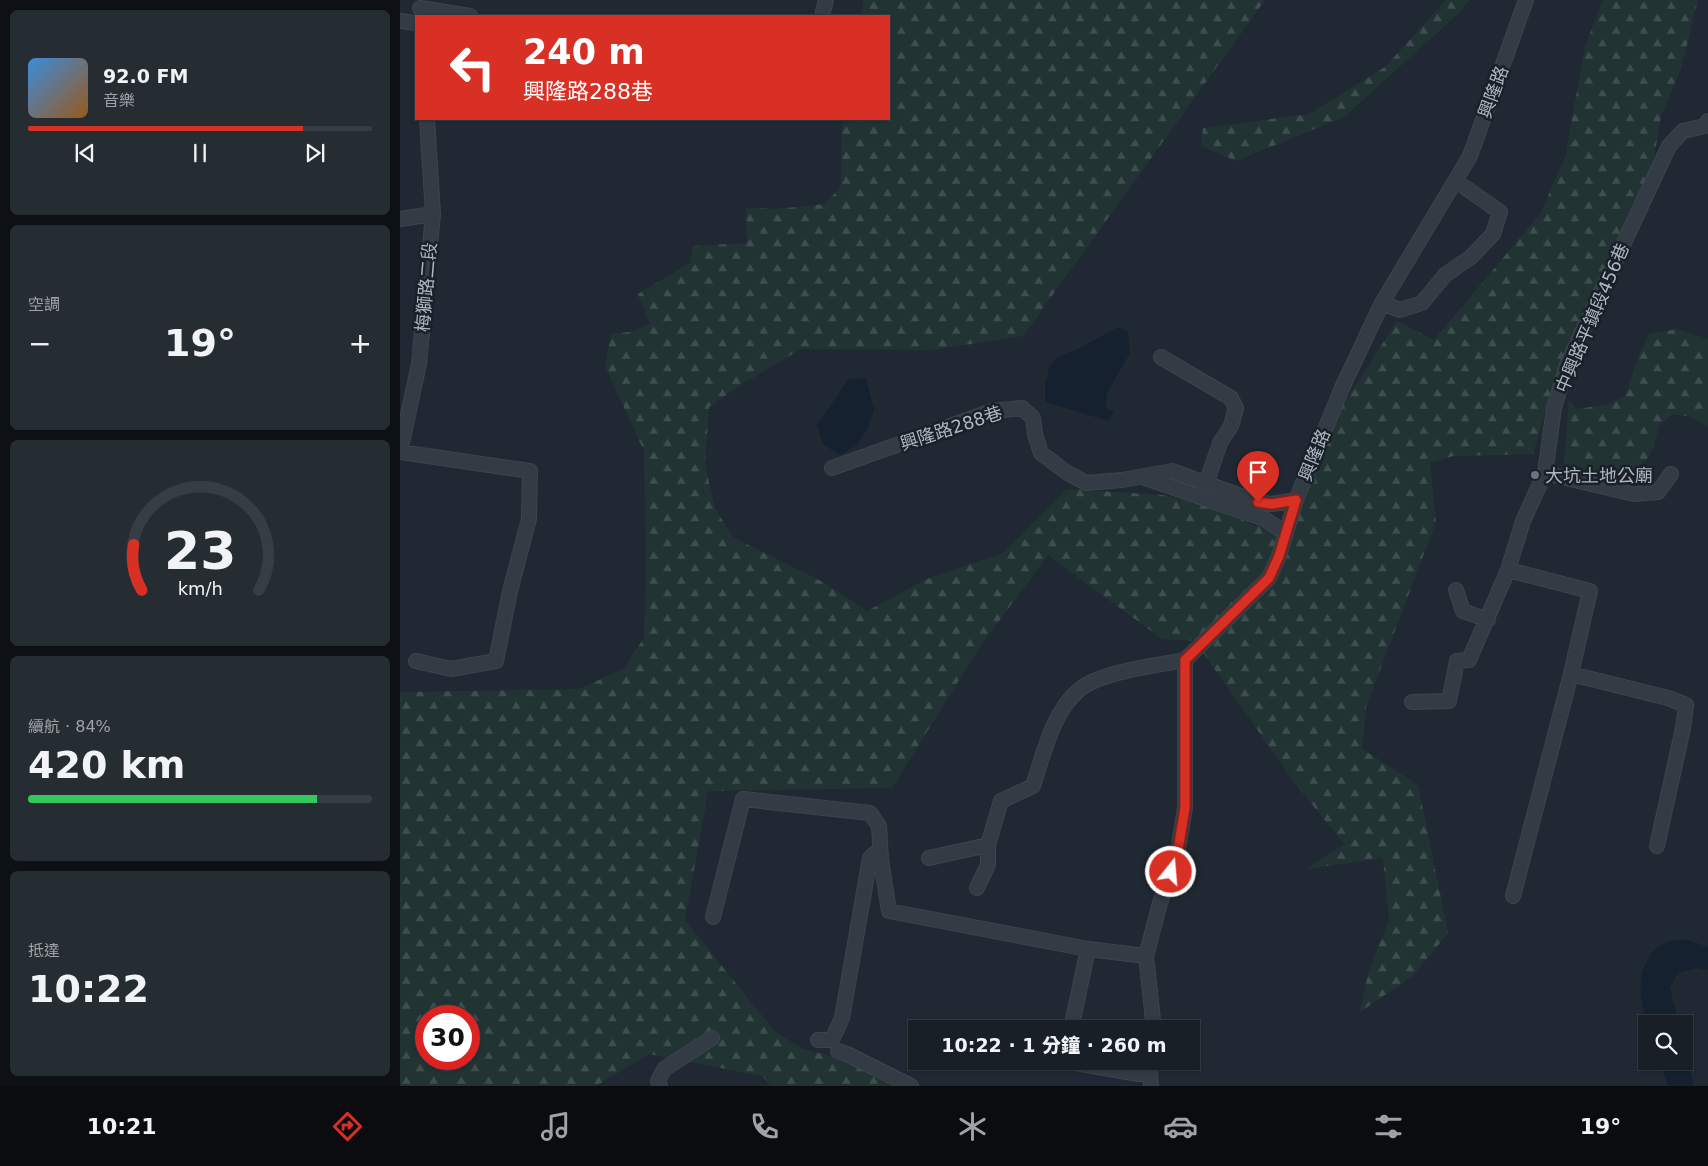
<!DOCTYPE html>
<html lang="zh-TW">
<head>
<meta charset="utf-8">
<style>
	body { margin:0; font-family:"DejaVu Sans","Noto Sans TC",sans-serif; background:#252c32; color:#f1f3f6; height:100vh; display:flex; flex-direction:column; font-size:19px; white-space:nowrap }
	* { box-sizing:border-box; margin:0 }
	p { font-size:16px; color:#9fa2a7 }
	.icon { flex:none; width:28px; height:28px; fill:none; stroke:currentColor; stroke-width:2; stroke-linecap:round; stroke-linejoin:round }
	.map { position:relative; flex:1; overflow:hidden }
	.panel { display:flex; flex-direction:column; gap:10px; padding:10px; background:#0d1115; width:400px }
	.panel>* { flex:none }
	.hud { position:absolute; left:15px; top:15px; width:475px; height:105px; border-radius:0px; box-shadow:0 1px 4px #0004,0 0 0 1px #363d43; background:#d93025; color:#fff; overflow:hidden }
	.tools { position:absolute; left:1238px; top:1015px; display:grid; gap:10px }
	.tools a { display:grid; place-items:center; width:55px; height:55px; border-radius:0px; background:#181f26; box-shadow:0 1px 4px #0004,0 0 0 1px #363d43; font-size:25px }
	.speed { position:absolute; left:15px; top:1005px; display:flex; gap:10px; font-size:25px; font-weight:700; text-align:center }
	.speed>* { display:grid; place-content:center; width:65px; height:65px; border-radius:50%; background:#181f26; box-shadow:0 1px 4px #0004,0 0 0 1px #363d43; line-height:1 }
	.speed .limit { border:8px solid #d22; background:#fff; color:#111 }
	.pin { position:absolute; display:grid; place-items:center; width:42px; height:42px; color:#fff; margin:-51px -21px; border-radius:50% 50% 50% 0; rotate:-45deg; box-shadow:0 0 5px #0007 }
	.pin .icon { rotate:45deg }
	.me { position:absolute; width:55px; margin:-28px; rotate:17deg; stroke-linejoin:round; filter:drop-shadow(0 0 4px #0008) }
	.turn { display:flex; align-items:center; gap:18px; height:105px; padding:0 25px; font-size:22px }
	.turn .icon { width:65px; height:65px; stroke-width:2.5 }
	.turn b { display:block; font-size:35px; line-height:42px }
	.big { font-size:38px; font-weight:800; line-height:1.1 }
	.panel .card { flex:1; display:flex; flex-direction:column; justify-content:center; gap:8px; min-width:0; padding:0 18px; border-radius:8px; background:#252c32 }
	.panel .dial { align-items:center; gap:0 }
	.dial svg { height:130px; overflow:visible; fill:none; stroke:#363d43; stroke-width:7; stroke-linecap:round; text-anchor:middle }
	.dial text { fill:#f1f3f6; stroke:none }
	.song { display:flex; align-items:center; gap:15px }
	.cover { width:60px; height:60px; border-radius:8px; background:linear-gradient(135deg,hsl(210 70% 55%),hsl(30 70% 35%)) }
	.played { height:5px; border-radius:2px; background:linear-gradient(90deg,#d93025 80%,#363d43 80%) }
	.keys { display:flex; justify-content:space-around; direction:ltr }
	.heat { display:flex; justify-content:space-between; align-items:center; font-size:28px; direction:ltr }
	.charge { height:8px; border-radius:4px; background:linear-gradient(90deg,#34c759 84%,#363d43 0) }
	.trip { position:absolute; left:508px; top:1020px; width:292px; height:50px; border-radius:0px; background:#181f26; box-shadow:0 1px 4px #0004,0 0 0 1px #363d43; font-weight:800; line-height:50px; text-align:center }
	.tabs { display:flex; height:80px; justify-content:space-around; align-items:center; background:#0a0c0f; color:#9fa2a7 }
	.tabs .icon { width:35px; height:35px }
	.tabs .active { color:#d93025 }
	.tabs b { font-size:22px; color:#f1f3f6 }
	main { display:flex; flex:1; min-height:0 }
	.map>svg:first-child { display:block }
	.forest { fill:url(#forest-firs); fill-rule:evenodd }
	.water { fill:#15212f }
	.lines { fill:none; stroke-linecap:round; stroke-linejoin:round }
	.minor-casing { stroke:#3d444d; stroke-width:16 }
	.minor { stroke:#333b44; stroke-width:14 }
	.route-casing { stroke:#8d1f18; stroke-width:12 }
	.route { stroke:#d93025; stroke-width:9 }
	.worship-dot { fill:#6b7280; stroke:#192028; stroke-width:2 }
	.labels { text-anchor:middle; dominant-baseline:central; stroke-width:5; stroke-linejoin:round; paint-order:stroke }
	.street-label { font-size:18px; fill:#adb6c1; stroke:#192028 }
	.poi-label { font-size:18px; fill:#adb6c1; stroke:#192028; text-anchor:start }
</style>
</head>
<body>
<main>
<section class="panel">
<div class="card">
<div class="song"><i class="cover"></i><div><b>92.0 FM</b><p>音樂</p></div></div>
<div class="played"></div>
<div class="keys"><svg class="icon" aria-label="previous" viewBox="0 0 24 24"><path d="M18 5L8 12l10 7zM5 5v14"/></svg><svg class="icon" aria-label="pause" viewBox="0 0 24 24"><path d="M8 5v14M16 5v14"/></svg><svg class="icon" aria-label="next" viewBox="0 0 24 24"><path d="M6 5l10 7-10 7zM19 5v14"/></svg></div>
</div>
<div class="card"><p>空調</p>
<div class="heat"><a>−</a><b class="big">19°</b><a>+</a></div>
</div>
<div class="card dial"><svg viewBox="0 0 100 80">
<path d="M14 69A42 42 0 1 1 86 69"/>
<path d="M14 69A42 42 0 0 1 9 41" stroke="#d93025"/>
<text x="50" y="56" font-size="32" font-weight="700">23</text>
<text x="50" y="72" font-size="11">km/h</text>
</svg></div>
<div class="card"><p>續航 · 84%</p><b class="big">420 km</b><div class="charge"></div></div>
<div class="card"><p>抵達</p><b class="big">10:22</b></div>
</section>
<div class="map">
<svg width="1308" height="1086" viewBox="0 0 1308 1086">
	<defs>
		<pattern id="forest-firs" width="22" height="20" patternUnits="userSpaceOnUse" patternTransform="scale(1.25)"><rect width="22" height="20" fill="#223334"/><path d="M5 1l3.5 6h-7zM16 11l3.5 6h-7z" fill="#3f4e50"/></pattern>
	</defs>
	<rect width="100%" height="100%" fill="#202933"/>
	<path class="forest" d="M464 0H865L623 336 532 350 401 349 339 386 309 407 305 464 315 509 334 538 423 582 467 611 527 579 603 553 667 489 762 495 821 508 852 525 890 531 936 416 997 321 1034 340 1140 214 1165 158 1185 46 1203 0H1298L1281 69 1261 116 1250 181 1156 373 1133 454 1053 456 1030 463 1036 522 966 707 962 749 1018 785 1048 933 1013 976 960 1012 968 973 989 920 983 858 906 869 944 844 894 782 795 641 762 639 648 555 581 645 492 788 308 791 285 920 375 1032 403 1049 470 1066 495 1086H371L362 1076 249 1054 196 1086H0V692L179 689 223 669 244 638 246 568 244 451 205 366 211 334 230 332 250 324 238 294 290 263 293 246 347 243 346 208 377 209 425 204 441 186 442 119H489V16H461ZM26 1016H69V1059H26Z
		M1046 0H1070L1060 12 944 117 836 161 801 146 803 128 909 114 985 67Z
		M1277 329 1308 339V427L1291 417 1273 414 1259 425C1251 459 1252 458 1222 476L1164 465 1169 400 1176 409 1206 405 1225 396 1238 358 1249 334Z"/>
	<path class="water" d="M718 327 728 332 730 353 707 393 706 407 714 412 709 421 645 402V384L649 368 656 358 680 348Z
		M466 378 474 410 467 430 456 446 440 455 423 444 417 425 449 379Z
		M1288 940 1308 947V970L1296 968 1278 973 1270 988 1279 1024H1248C1245 1015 1242 1006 1241 997 1238 976 1248 944 1272 941 1277 940 1283 940 1288 940Z
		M1284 1045 1294 1086H1268L1260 1061H1284Z"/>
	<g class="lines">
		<defs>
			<path id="minor" d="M20 8 70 16
				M422 16 426 0
				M0 21 16 23
				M0 219 33 214
				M982 303 1000 310 1022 303 1045 275 1071 257 1093 234 1100 212 1056 181
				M761 357 831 398 836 408 831 426 820 443 806 484
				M0 452 130 471 129 519 110 591 96 661 51 669 16 661
				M0 452 19 364 33 214 27 119
				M432 468 592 411 622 408 633 418 635 434 641 453 666 472 686 483 722 480 772 471 858 502 872 504 896 500
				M1145 473 1234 494 1258 492 1271 474
				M742 477 865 519 885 533
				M1108 570 1123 521 1145 473 1154 408 1167 365 1269 146 1283 131 1305 126 1308 121
				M1056 590 1063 611 1088 620
				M1171 674 1268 698 1286 705 1283 728 1257 846
				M1012 702 1049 701 1057 661 1069 660 1108 570 1190 591 1171 674 1113 896
				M529 858 588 845
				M577 888 588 865V845L601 801 633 786C643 755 653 711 679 690 699 672 758 665 785 660
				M313 917 343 799 470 813 479 826 481 860 489 911 688 949 746 956
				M671 1029 688 949
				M754 1029 746 956 760 903 777 856 785 808V660L869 578 879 556 896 500 942 388 982 303 1070 156 1126 0
				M418 1040H432L442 1018 470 858 480 849
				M438 1051 447 1054 511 1086
				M665 1061 738 1074 750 1073
				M260 1086 258 1081 264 1069 312 1038
				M751 1086 750 1073 752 1061"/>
		</defs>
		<use href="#minor" class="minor-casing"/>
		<use href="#minor" class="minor"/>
	</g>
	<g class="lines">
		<defs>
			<path id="route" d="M771 872 777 856 785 808V660L869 578 879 556 896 500 872 504 858 502"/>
		</defs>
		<use href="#route" class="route-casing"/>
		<use href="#route" class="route"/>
	</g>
	<circle class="worship-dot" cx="1135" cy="475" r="5"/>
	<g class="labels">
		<g class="street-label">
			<text transform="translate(1093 92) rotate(-70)">興隆路</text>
			<text transform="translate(26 287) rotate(-85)">梅獅路二段</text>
			<text transform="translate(1192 318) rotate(-67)">中興路平鎮段456巷</text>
			<text transform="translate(551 428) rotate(-18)">興隆路288巷</text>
			<text transform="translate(914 455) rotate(-68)">興隆路</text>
		</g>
		<g class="poi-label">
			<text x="1145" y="475">大坑土地公廟</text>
		</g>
	</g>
</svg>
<div class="tools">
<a><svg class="icon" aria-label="search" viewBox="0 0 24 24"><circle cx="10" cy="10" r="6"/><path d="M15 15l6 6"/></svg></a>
</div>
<div class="speed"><div class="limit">30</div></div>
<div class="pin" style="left:858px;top:502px;background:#d93025"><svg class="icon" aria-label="arrive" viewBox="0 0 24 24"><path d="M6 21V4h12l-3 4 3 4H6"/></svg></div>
<svg class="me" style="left:771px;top:872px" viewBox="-20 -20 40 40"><circle r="17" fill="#d93025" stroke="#fff" stroke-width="3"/><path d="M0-11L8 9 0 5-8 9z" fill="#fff"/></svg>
<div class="trip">10:22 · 1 分鐘 · 260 m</div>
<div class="hud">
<div class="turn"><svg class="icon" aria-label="left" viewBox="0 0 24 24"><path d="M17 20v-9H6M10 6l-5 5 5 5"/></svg><div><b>240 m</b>興隆路288巷</div></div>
</div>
</div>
</main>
<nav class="tabs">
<b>10:21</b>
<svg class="icon active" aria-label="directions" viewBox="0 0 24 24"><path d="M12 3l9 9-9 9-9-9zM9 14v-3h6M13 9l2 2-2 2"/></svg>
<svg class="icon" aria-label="music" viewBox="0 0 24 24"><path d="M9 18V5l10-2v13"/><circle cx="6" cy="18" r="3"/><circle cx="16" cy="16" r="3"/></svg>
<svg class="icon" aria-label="phone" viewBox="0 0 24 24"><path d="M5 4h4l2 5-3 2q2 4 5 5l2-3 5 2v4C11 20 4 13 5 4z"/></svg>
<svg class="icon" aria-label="climate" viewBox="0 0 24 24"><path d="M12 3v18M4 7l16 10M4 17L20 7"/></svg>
<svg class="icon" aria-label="car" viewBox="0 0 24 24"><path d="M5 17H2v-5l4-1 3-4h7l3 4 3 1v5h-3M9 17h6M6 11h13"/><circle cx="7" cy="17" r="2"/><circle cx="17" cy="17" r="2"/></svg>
<svg class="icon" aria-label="filters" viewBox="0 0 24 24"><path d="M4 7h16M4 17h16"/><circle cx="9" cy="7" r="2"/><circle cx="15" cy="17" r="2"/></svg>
<b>19°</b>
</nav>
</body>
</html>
